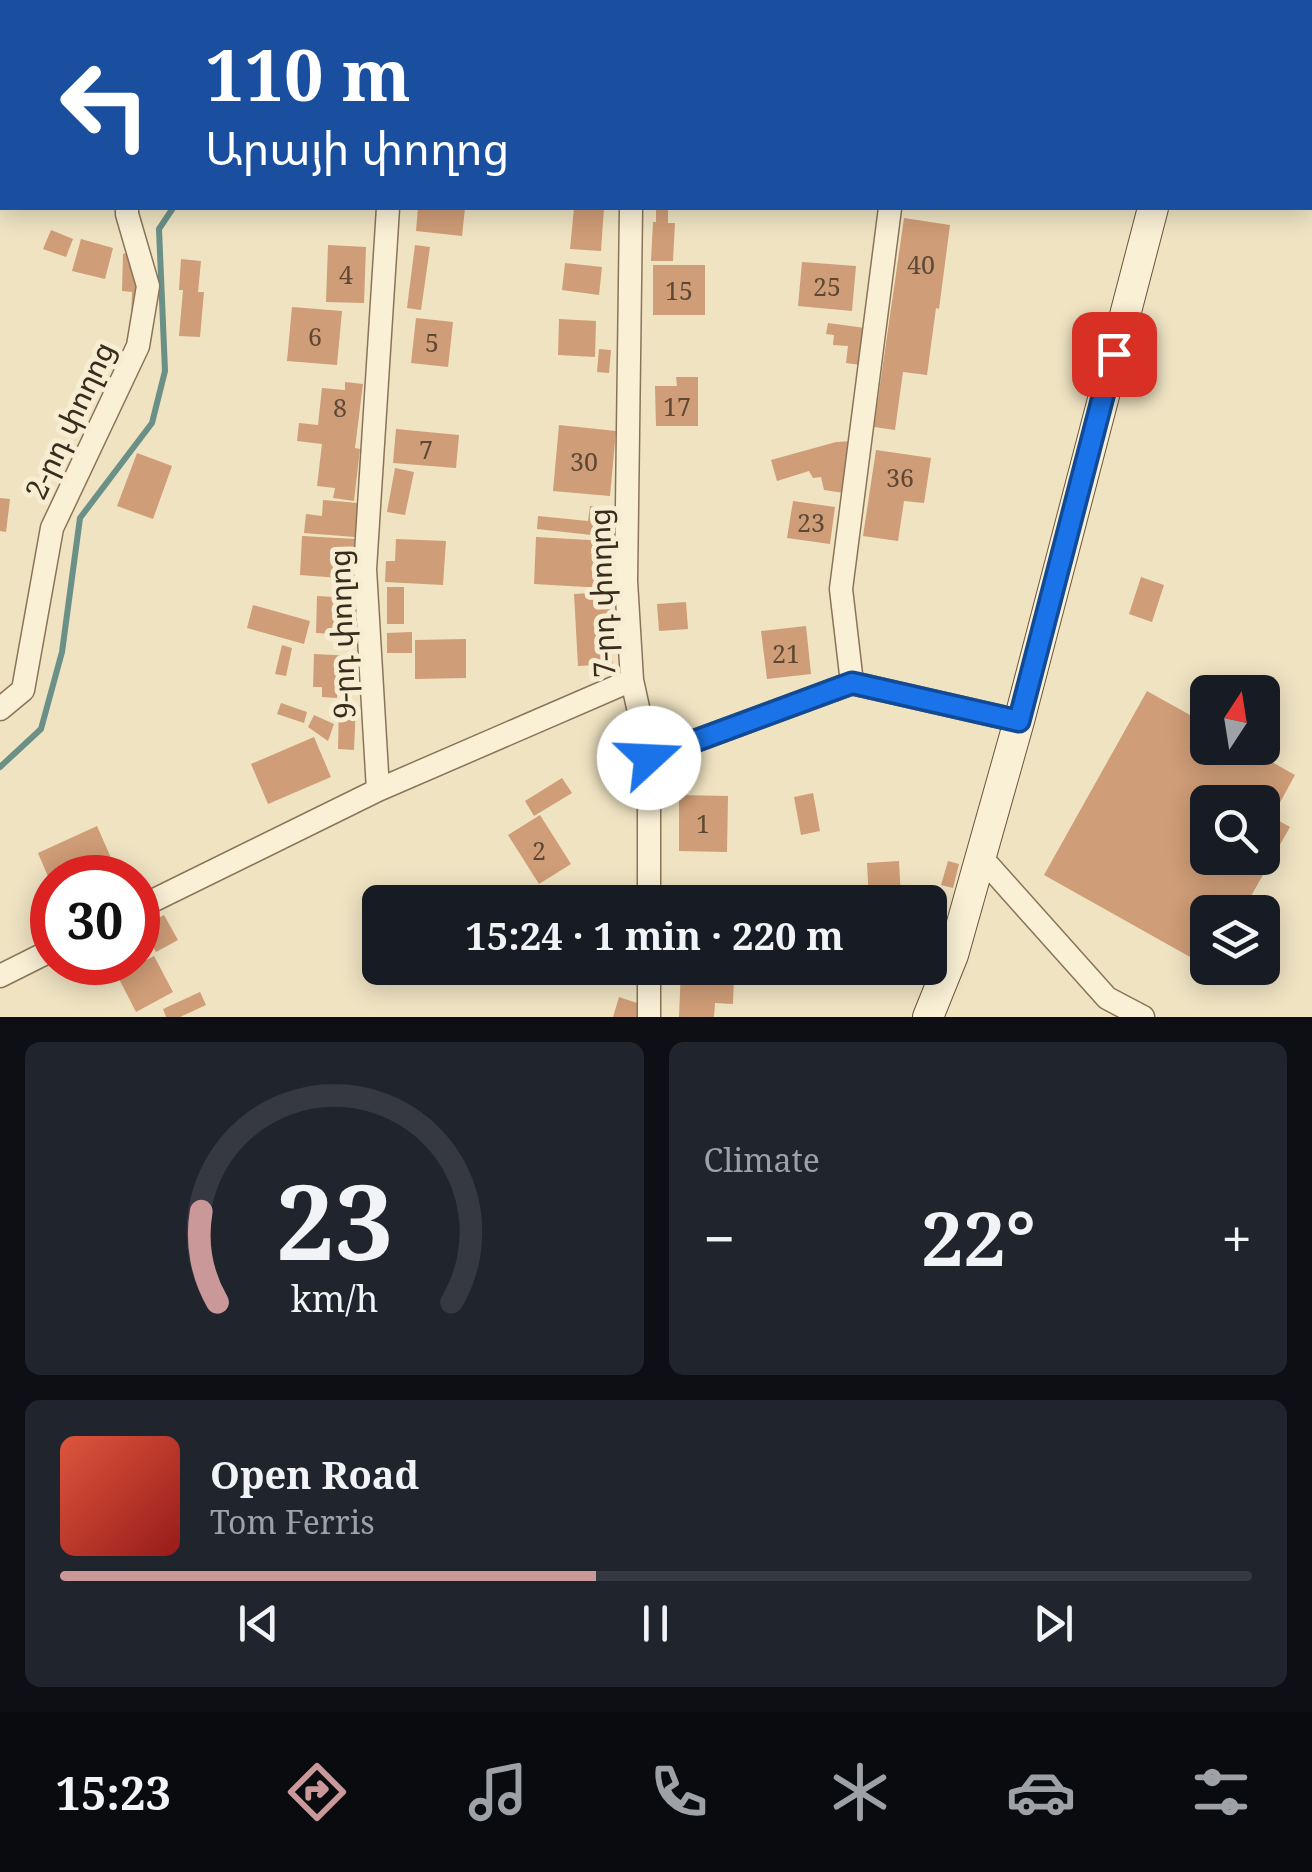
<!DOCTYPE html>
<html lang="en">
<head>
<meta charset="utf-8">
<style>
	body { margin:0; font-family:"Noto Serif","Noto Sans Armenian",serif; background:#20242c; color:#f1f3f6; height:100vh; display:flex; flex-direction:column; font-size:38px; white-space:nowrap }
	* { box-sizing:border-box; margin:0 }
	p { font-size:32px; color:#9ea1a6 }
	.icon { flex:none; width:55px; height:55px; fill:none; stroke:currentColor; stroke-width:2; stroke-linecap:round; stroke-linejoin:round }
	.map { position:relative; height:1017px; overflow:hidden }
	.drawer { display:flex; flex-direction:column; gap:25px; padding:25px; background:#0d0f14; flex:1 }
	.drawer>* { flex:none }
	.hud { position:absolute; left:0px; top:0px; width:1312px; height:210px; box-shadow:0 5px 25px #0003; background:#1a4fa0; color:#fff; overflow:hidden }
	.needle { width:65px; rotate:12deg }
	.fabs { position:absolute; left:1190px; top:675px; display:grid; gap:20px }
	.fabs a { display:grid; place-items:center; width:90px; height:90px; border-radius:15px; background:#171b24; box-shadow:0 5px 25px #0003; font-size:50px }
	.speed { position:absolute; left:30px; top:855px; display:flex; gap:20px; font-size:50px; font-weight:700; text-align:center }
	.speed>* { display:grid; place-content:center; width:130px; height:130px; border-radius:50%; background:#171b24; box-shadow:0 5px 25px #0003; line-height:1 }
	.speed .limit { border:15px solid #d22; background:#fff; color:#111 }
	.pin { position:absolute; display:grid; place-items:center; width:85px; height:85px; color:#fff; margin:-42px; border-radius:20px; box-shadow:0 5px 15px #0006 }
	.me { position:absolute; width:110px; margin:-55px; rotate:70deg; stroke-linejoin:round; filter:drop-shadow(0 0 8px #0008) }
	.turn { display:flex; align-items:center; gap:35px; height:210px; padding:0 40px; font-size:45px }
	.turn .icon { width:130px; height:130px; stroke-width:2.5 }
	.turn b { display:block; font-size:70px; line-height:85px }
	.big { font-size:75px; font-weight:700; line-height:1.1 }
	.drawer .card { flex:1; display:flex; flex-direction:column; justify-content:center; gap:15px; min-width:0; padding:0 35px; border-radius:15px; background:#20242c }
	.drawer .dial { align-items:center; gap:0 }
	.dial svg { height:260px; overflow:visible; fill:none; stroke:#363941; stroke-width:7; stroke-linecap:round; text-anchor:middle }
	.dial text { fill:#f1f3f6; stroke:none }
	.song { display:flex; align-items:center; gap:30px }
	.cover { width:120px; height:120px; border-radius:15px; background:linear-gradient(135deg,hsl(10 70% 55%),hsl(0 70% 35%)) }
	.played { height:10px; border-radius:5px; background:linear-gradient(90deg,#ca9899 45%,#363941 45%) }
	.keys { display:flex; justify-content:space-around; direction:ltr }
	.heat { display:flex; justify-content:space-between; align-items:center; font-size:55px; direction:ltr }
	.drawer .tiles { flex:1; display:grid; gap:25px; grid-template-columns:1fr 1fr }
	.card:last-child { grid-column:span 2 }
	.trip { position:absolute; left:362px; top:885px; width:585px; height:100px; border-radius:15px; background:#171b24; box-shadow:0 5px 25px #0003; font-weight:700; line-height:100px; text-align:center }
	.menu { display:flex; height:160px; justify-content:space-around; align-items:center; background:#090b0e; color:#9ea1a6 }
	.menu .icon { width:70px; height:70px }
	.menu .active { color:#ca9899 }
	.menu b { font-size:45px; color:#f1f3f6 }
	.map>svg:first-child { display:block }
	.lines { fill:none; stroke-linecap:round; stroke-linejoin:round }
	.stream { stroke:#6b9088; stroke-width:6 }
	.building { fill:#cf9d77; fill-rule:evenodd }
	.minor-casing { stroke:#8a7459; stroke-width:25 }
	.secondary-casing { stroke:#6c553c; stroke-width:32 }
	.minor { stroke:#faf0d6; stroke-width:22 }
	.secondary { stroke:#faf0d6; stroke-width:30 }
	.route-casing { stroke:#114b97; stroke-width:25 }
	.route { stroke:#1a73e8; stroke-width:18 }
	.labels { text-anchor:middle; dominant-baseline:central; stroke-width:10; stroke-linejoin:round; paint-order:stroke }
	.number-label { font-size:25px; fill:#5e4834 }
	.street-label { font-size:30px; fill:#392c1d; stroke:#f7edd2 }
</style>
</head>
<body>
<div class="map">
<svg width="1312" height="1017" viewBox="0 0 1312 1017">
	<rect width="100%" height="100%" fill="#efe3c2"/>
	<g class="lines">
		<path class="stream" d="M457 2V0
			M0 767 41 729 62 652 80 518 152 423 165 371 159 229 173 208"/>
	</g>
	<path class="building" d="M418 208H465L462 236 416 231Z
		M574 208H604L601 251 570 249Z
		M656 208H668V223H675L673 261H651L653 222H656Z
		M904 218 950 225 939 309 936 308 927 375 903 372 895 430 874 427Z
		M51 230 73 239 66 257 43 249Z
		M81 239 113 248 105 279 72 271Z
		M328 245 366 247 364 303 326 302Z
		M415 245 430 247 421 310 407 308Z
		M136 250 142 319H131L132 292 122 291 123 254Z
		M181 259 201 261 198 292H204L200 337 179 336 183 290H179Z
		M802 262 856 266 852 311 798 306Z
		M565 263 602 267 599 295 562 290Z
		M653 265H705V315H653Z
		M292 307 342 311 337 365 287 361Z
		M416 318 453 322 448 367 411 363Z
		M559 319 596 321 595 357 558 355Z
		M828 323 865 328 860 365 846 363 848 346 833 345 834 335 826 334Z
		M599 349 611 350 609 373 597 372Z
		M676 377H698V426H656L655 386H677Z
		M345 382 363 384 355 448 360 449 354 501 333 498 335 488 317 486 322 444 297 441 299 423 318 425 322 388 345 390Z
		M559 425 616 431 610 496 553 491Z
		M396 429 459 435 456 468 393 463Z
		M853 441 844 493 824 490 821 477 813 478 809 471 777 481 771 460 836 442Z
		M876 450 931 458 924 503 904 501 898 541 863 536Z
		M137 453 172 466 153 519 117 506Z
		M395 468 414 472 405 515 387 512Z
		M0 498 10 499 6 532 0 531Z
		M323 500 358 503 355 537 304 533 306 514 322 516Z
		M793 501 835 507 830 544 787 538Z
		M590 506 613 508 610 537 537 529 538 516 588 521Z
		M302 536 355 539 353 579 300 575Z
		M536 537 606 541 604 588 534 584Z
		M396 539 446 541 443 585 385 582 386 561H395Z
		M1141 577 1164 585 1152 622 1129 614Z
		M387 587H404V624H387Z
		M609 592 613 664 578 666 574 594Z
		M317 596 353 598 352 635 316 633Z
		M686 602 688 629 659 631 657 604Z
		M253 605 310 621 304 644 247 628Z
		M806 626 811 674 767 679 761 631Z
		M412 632V653H387V633Z
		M466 639V678L415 679V640Z
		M282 645 292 648 286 676 275 674Z
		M314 654 354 656 352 699H347V691L337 690V698L322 697V687H313Z
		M1147 691 1208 725V748H1247L1295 775 1272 817 1290 827 1242 912H1208V967L1044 875ZM1208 802H1262V858H1208Z
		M281 703 307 712 304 723 277 714Z
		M339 703 356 704 354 750 338 749Z
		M314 715 334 724 328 741 308 727Z
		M314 737 331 777 268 804 251 764Z
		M562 778 572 793 534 816 525 801Z
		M813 793 820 831 801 835 794 797Z
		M679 795 728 796 727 852 679 851Z
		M540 815 571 864 539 884 508 835Z
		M97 826 115 867 93 878H52V886L38 853Z
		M899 861 901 899 869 901 867 863Z
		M948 861 959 864 953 888 941 885Z
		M164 915 178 940 156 952 142 927Z
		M154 956 173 992 136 1012 117 975Z
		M681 968H749V975L734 974 733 1004 715 1003 714 1017H679Z
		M200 992 206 1005 180 1017H166L163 1009Z
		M619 997 640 1004 639 1017H613Z"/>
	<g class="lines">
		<defs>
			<path id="minor" d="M105 0V2
				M637 2V0
				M919 2 920 0
				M631 208 626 581 632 680 649 758V902
				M852 683 841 589 890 208
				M0 709 23 690 52 528 138 346 148 286 127 214V208
				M649 758 852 683 1019 721
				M378 790 365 569 388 208
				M981 857 1107 998 1143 1017
				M138 908 378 790 632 680
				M649 968V1017
				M0 976 52 950"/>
			<path id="secondary" d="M1206 2 1207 0
				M928 1017 953 955 1019 721 1153 208"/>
		</defs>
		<use href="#minor" class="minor-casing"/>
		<use href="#secondary" class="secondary-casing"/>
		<use href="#minor" class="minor"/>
		<use href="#secondary" class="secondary"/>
	</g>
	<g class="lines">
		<defs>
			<path id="route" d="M649 758 852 683 1019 721 1114 354"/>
		</defs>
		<use href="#route" class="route-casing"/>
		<use href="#route" class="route"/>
	</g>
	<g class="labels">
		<g class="number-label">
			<text x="921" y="264">40</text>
			<text x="346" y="274">4</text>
			<text x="827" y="286">25</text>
			<text x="679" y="290">15</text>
			<text x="315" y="336">6</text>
			<text x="432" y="342">5</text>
			<text x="677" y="406">17</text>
			<text x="340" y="407">8</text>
			<text x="426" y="449">7</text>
			<text x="584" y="461">30</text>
			<text x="900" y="477">36</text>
			<text x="811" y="522">23</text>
			<text x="786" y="653">21</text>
			<text x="703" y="823">1</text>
			<text x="539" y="850">2</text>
		</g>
		<g class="street-label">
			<text transform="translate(69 420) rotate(-65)">2-րդ փողոց</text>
			<text transform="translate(601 593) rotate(-92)">7-րդ փողոց</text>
			<text transform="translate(341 634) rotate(-92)">9-րդ փողոց</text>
		</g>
	</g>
</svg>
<div class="fabs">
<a><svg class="needle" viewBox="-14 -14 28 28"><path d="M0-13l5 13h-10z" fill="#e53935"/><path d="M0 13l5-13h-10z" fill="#9ea1a6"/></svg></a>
<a><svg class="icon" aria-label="search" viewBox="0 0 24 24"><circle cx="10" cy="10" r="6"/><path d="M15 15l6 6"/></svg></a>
<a><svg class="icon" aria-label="layers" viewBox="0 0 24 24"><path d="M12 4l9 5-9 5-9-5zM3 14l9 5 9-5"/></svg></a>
</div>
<div class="speed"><div class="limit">30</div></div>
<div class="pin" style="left:1114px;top:354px;background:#d93025"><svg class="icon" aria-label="arrive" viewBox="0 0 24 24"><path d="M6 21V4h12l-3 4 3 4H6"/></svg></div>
<svg class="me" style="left:649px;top:758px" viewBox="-20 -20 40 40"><circle r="19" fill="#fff"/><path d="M0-13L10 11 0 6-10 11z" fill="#1a73e8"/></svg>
<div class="trip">15:24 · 1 min · 220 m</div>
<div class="hud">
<div class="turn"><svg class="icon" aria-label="left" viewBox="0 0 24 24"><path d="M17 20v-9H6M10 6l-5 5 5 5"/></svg><div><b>110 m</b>Արայի փողոց</div></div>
</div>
</div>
<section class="drawer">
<div class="tiles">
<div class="card dial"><svg viewBox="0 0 100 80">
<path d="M14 69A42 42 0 1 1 86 69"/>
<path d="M14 69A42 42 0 0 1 9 41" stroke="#ca9899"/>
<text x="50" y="56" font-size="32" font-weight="700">23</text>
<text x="50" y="72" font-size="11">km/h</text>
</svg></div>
<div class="card"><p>Climate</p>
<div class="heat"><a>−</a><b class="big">22°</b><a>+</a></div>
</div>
<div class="card">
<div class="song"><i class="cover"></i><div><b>Open Road</b><p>Tom Ferris</p></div></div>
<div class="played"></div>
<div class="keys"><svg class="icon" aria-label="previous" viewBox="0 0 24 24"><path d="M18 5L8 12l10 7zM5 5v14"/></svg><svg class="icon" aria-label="pause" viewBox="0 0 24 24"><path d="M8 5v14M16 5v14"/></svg><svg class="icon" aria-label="next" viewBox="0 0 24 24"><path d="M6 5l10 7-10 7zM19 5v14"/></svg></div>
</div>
</div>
</section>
<nav class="menu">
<b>15:23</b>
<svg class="icon active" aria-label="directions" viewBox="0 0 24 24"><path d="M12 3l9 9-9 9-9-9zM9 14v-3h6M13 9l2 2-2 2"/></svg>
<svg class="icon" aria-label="music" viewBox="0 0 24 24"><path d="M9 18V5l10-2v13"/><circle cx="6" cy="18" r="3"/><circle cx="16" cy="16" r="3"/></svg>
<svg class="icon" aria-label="phone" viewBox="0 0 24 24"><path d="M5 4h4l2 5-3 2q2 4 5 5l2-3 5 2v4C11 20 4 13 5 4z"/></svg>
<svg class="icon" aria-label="climate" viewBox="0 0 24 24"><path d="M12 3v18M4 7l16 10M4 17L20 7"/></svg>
<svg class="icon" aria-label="car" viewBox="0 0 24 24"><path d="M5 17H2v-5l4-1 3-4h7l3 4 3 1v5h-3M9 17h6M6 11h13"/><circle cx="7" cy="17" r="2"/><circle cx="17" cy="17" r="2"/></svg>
<svg class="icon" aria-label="filters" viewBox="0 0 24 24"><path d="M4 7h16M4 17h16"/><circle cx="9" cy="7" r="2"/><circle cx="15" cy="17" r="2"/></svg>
</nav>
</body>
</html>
